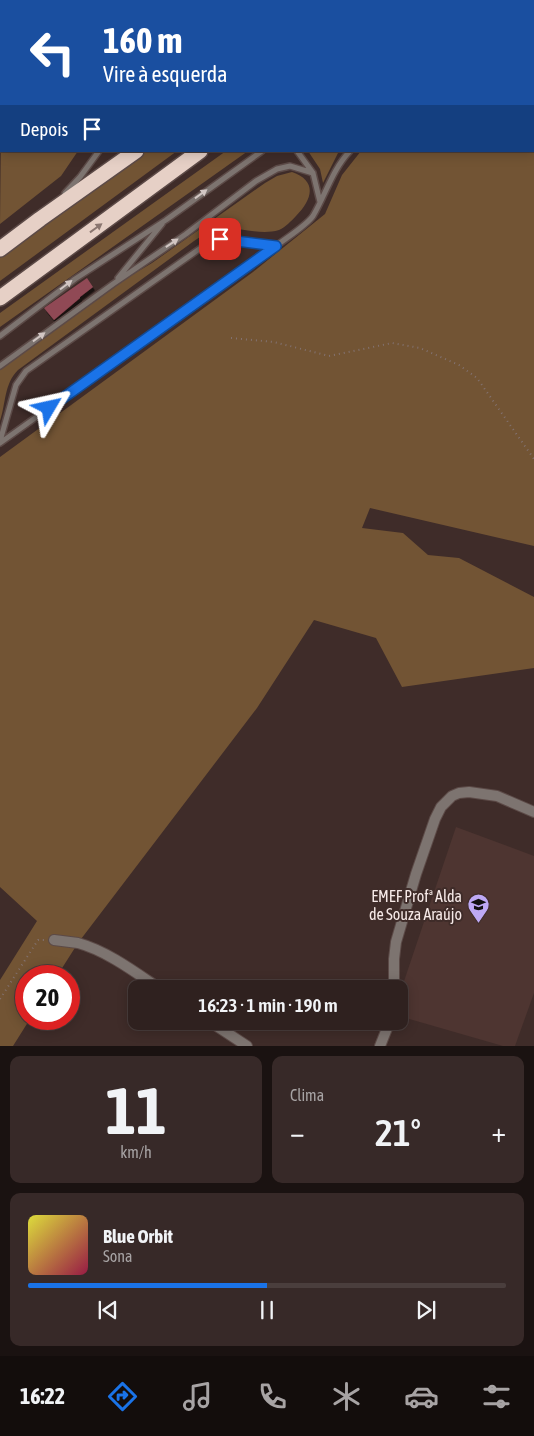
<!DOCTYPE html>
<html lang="pt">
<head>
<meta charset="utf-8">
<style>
	body { margin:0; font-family:"Asap Condensed",sans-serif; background:#372928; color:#f1f3f6; height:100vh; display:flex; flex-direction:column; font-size:19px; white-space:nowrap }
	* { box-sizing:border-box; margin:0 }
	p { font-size:16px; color:#a7a3a4 }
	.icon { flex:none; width:28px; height:28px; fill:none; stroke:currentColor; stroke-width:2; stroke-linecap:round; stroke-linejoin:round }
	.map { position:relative; height:1046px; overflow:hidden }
	.panel { display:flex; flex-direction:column; gap:10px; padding:10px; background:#1a1211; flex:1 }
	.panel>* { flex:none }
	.top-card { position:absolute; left:0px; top:0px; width:535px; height:152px; box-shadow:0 2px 12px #0003,0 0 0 1px #4a3e3d; background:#1a4fa0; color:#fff; overflow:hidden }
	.speed { position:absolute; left:15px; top:965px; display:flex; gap:10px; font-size:25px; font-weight:700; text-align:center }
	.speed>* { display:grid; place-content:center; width:65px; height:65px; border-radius:50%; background:#2f211f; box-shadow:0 2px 12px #0003,0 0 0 1px #4a3e3d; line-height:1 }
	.speed .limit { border:8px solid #d22; background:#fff; color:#111 }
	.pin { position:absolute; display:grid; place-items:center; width:42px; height:42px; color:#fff; margin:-21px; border-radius:10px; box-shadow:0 2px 8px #0006 }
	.me { position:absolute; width:55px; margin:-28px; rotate:54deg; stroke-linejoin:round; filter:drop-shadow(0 0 4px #0008) }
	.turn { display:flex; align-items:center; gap:18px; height:105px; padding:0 20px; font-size:22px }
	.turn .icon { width:65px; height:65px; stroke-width:2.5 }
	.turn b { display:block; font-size:35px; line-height:42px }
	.then { display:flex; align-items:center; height:48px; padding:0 20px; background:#0003; gap:10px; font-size:19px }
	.big { font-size:38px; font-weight:600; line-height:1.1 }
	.panel .card { flex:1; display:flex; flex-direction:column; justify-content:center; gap:8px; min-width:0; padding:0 18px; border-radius:10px; background:#372928 }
	.panel .dial { align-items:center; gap:0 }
	.dial b { font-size:65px; line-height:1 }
	.song { display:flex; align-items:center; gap:15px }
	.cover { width:60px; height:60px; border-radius:8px; background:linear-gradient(135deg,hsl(60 70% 55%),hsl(340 70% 35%)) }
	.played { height:5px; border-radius:2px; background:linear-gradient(90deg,#1a73e8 50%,#4a3e3d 50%) }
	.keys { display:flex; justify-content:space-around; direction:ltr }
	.heat { display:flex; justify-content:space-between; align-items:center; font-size:28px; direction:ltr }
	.panel .tiles { flex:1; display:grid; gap:10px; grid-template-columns:1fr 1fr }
	.card:last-child { grid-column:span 2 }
	.trip { position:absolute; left:128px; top:980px; width:280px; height:50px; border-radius:10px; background:#2f211f; box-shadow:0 2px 12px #0003,0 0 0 1px #4a3e3d; font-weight:600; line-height:50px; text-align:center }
	.tabs { display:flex; height:80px; justify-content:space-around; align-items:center; background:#130d0c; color:#a7a3a4 }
	.tabs .icon { width:35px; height:35px }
	.tabs .active { color:#1a73e8 }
	.tabs b { font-size:22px; color:#f1f3f6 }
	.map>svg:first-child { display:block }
	.built { fill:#4e3531 }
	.green { fill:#725434 }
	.building { fill:#904854; filter:url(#shadow) }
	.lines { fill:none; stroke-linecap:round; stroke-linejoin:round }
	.service-casing { stroke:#5c4a47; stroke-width:8 }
	.minor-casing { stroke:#5c4a47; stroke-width:12 }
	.motorway-casing { stroke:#5c4a47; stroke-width:18 }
	.path { stroke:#837270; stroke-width:2; stroke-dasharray:1 4; stroke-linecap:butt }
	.service { stroke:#7d7470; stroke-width:5 }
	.minor { stroke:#7d7470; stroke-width:10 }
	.motorway { stroke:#e6d0c6; stroke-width:15 }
	.oneway { fill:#d2c6c3 }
	.oneway2 { fill:#8a7670 }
	.route-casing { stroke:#114b97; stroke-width:12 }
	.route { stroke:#1a73e8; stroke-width:9 }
	.labels { text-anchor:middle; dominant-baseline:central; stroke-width:4; stroke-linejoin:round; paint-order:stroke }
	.poi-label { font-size:16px; fill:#f6e9e7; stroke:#3f2c29; text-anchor:end }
</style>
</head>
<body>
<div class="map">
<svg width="534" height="1046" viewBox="0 0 534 1046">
	<defs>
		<filter id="shadow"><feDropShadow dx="2" dy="3.5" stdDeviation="0" flood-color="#0009"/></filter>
	</defs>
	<rect width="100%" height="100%" fill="#3f2c29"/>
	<path class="built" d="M456 827 534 856V993L515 1046H503L399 1016V996Z"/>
	<path class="green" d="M534 55V546L370 508 362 528 403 533 428 555 459 558 534 597V668L402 687 376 638 314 620 257 708 78 943 57 976H26V1019H30L13 1046H0V980L37 921 0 887V457L253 272 325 214 342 175 361 151H534Z
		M1 128V151H78L61 176 0 224Z
		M144 151H177L0 281V256Z
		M226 151H248L0 327V313Z
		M308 151H339L323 183 320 169Z
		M292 172C318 181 312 200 296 216 291 221 286 227 279 230 259 236 238 226 218 228L209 231 194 241 18 370C4 384 6 403 0 421V369L120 282 152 263 265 183 277 176Z"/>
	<path class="building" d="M87 278 93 287 80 297V298L54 320 44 308Z"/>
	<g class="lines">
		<defs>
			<path id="service" d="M515 0 518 1
				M261 1 263 0
				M300 1 301 0
				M493 1 495 0
				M507 1 510 0
				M534 16V17
				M534 24V22
				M534 45V44
				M297 151 313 173 320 202
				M65 193 80 177 99 151
				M118 278 162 224
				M0 336 75 279 166 220 262 151
				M0 366 113 284 186 234 256 181 277 169 290 166 313 173
				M0 441 16 385 26 371 205 245 213 240 220 239 275 246
				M0 443 276 246C286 238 306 226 313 216 326 194 332 170 350 151"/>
			<path id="minor" d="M54 940C62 941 70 942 78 943 107 951 135 972 160 989
				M394 989V959L396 942 416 874 435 819 441 807 452 796 459 793 469 792 497 796 534 812
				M209 1021 247 1046
				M380 1046 390 1021"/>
			<path id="motorway" d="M329 1 331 0
				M421 1 423 0
				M0 249 40 219 136 151
				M0 298 200 151"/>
		</defs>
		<use href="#service" class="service-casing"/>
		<use href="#minor" class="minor-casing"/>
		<use href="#motorway" class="motorway-casing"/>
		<path class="path" d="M231 338 274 342 329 356 392 343 420 348 459 365 477 378 534 459
			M0 999 38 940H44"/>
		<use href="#service" class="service"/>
		<use href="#minor" class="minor"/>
		<use href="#motorway" class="motorway"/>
	</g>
	<defs><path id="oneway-solid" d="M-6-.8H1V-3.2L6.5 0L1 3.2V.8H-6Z" transform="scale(1.25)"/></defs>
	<g class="oneway">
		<use href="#oneway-solid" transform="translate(201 194) rotate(-36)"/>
		<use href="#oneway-solid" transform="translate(172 243) rotate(-34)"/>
		<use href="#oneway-solid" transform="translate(66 285) rotate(-37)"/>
		<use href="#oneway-solid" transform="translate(39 337) rotate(-36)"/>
	</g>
	<use class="oneway2" href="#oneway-solid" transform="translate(96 228) rotate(-36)"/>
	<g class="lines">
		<defs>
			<path id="route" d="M49 408 276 246 220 239"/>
		</defs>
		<use href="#route" class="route-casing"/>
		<use href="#route" class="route"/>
	</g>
	<defs>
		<symbol id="school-pin" viewBox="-11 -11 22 30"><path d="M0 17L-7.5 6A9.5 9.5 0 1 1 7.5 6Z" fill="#bea9f5" stroke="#3f2c29"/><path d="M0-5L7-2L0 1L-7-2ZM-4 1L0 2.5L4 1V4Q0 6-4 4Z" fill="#111"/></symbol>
	</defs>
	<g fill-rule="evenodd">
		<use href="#school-pin" x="466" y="892" width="25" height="34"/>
	</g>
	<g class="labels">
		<g class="poi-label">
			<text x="462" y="896">EMEF Profª Alda<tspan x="462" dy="18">de Souza Araújo</tspan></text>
		</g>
	</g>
</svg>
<div class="speed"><div class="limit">20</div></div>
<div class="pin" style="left:220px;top:239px;background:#d93025"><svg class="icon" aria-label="arrive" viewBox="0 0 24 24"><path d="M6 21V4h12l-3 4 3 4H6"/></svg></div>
<svg class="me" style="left:49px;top:408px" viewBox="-20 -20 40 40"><path d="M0-17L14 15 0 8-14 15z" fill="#1a73e8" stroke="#fff" stroke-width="4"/></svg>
<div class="trip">16:23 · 1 min · 190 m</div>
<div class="top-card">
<div class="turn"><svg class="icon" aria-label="left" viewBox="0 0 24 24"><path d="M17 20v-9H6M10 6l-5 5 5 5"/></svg><div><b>160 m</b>Vire à esquerda</div></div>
<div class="then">Depois<svg class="icon" aria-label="arrive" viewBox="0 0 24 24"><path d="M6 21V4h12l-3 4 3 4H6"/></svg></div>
</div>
</div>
<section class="panel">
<div class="tiles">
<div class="card dial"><b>11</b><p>km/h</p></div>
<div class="card"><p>Clima</p>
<div class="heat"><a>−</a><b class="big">21°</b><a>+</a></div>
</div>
<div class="card">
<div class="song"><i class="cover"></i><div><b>Blue Orbit</b><p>Sona</p></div></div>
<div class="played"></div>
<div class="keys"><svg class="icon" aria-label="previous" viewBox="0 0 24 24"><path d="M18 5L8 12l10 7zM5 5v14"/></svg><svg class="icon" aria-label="pause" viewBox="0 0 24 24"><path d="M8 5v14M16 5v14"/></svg><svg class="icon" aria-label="next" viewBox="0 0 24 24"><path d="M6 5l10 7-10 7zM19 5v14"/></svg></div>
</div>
</div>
</section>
<nav class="tabs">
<b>16:22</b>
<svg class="icon active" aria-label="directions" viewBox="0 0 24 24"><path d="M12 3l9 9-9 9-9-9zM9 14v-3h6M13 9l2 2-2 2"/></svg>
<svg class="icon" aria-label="music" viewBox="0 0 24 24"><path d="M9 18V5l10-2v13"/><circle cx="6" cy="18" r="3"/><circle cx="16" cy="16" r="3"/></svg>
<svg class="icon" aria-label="phone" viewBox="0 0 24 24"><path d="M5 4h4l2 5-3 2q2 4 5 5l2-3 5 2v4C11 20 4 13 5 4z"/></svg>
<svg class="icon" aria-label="climate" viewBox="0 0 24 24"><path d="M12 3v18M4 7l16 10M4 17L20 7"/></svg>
<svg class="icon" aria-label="car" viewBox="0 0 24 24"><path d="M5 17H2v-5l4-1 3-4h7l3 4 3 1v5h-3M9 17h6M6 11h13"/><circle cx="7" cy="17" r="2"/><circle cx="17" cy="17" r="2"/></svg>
<svg class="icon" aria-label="filters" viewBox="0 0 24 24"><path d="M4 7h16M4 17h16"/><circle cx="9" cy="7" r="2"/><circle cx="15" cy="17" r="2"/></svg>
</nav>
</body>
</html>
